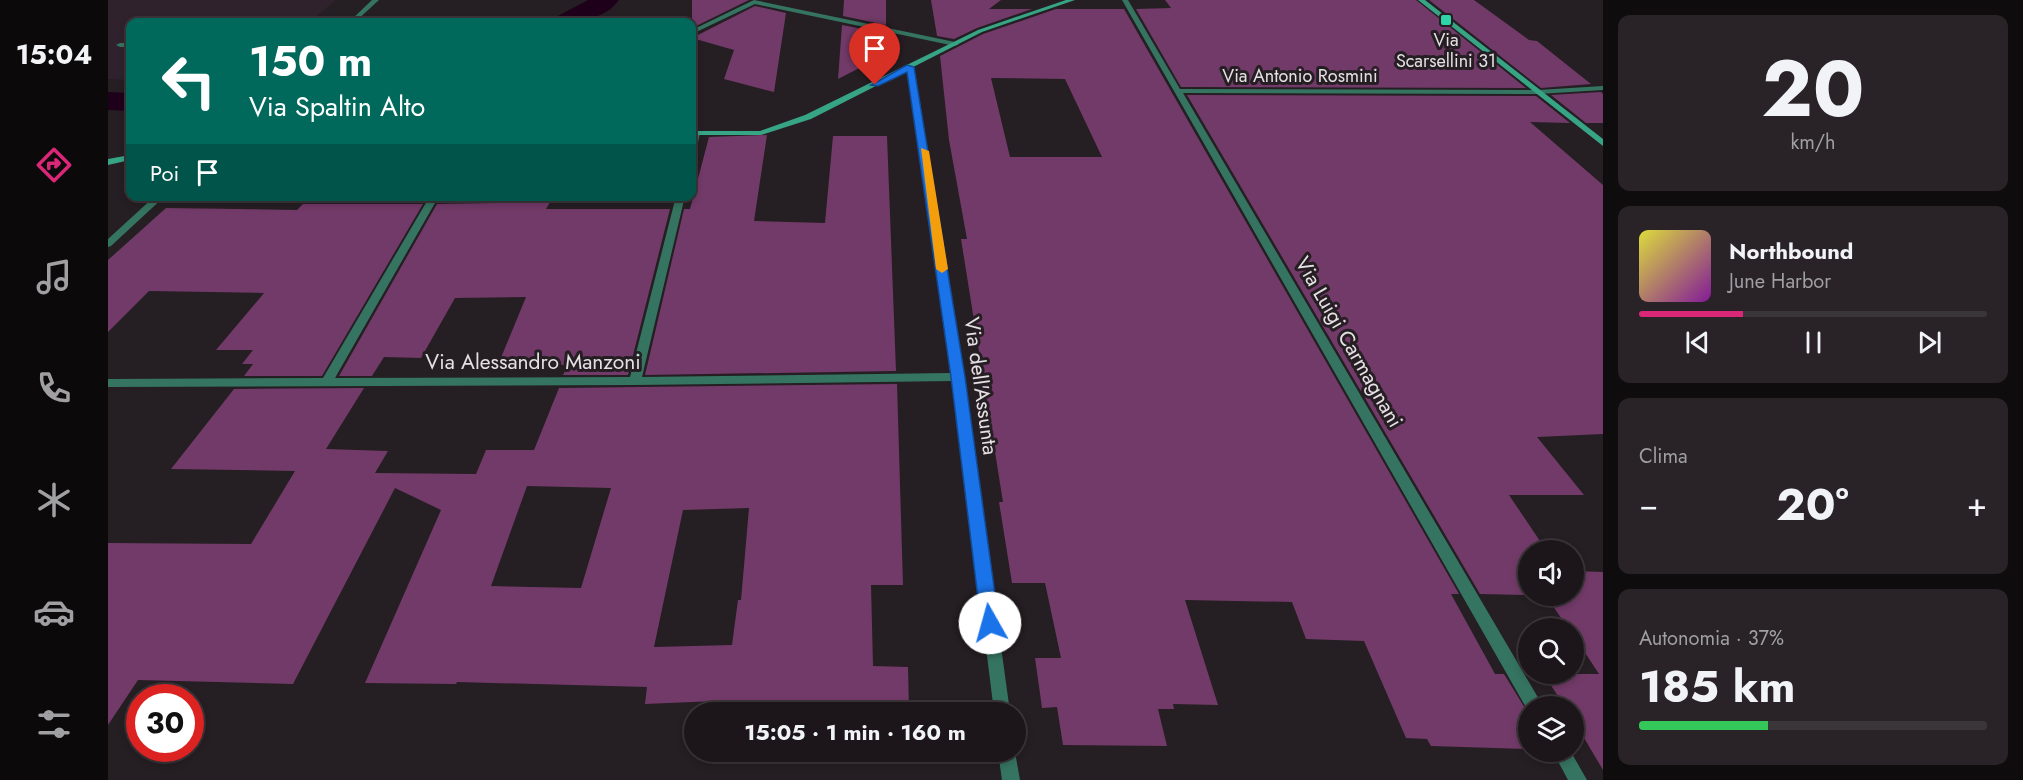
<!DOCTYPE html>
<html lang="it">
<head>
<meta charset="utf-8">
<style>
	body { margin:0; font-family:Jost,sans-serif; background:#292327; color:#f1f3f6; height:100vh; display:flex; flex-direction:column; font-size:22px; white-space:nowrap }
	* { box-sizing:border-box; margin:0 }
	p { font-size:20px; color:#a09fa2 }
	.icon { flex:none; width:33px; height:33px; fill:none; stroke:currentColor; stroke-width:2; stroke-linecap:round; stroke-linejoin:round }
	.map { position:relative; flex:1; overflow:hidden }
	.sheet { display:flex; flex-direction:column; gap:15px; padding:15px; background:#0f0c0e; width:420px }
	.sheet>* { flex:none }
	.guide { position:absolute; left:18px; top:18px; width:570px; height:183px; border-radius:12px; box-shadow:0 3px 9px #0003,0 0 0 2px #3a3539; background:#00695c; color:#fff; overflow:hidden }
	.buttons { position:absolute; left:1410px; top:540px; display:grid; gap:12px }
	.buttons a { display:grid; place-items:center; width:66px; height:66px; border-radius:50%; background:#1c161a; box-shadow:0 3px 9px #0003,0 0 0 2px #3a3539; font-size:30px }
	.speed { position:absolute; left:18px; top:684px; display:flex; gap:12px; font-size:30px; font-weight:700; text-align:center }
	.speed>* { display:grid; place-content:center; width:78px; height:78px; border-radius:50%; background:#1c161a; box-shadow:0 3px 9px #0003,0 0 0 2px #3a3539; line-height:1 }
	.speed .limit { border:9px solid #d22; background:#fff; color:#111 }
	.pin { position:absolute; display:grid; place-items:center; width:51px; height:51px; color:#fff; margin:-62px -26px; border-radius:50% 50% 50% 0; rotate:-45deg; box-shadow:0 0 6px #0007 }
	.pin .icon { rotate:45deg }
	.me { position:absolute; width:66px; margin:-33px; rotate:353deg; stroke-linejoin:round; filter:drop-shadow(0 0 4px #0008) }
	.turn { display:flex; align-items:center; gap:21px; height:126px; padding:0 24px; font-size:27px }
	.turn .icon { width:78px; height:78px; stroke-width:2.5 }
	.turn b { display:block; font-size:42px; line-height:51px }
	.then { display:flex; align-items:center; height:57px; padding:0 24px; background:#0003; gap:12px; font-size:22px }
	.big { font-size:45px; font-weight:700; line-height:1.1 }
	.sheet .card { flex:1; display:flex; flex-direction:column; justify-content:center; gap:9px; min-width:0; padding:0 21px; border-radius:12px; background:#292327 }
	.sheet .dial { align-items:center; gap:0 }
	.dial b { font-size:78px; line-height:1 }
	.song { display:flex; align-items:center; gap:18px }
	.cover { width:72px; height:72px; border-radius:9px; background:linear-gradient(135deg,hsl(60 70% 55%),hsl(290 70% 35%)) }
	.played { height:6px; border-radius:3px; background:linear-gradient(90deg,#db2777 30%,#3a3539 30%) }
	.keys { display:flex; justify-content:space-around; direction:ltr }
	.heat { display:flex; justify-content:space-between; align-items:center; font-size:33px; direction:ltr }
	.charge { height:9px; border-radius:4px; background:linear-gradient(90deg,#34c759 37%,#3a3539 0) }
	.trip { position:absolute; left:576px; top:702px; width:342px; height:60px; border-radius:30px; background:#1c161a; box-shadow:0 3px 9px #0003,0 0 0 2px #3a3539; font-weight:700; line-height:60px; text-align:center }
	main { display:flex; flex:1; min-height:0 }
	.tabs { display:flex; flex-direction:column; width:108px; justify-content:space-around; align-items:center; background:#0b090a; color:#a09fa2 }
	.tabs .icon { width:42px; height:42px }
	.tabs .current { color:#db2777 }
	.tabs b { font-size:27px; color:#f1f3f6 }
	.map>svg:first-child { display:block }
	.built { fill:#2f222c }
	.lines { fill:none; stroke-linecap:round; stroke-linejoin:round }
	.canal { fill:#1f001b; fill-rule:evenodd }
	.building { fill:#723a68; fill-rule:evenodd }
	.lane { fill:#357460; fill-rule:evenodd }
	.street { fill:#357460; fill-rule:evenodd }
	.secondary { fill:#36a485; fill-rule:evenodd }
	.route { fill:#1a73e8; stroke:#114b97; stroke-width:1.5 }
	.slow { fill:#f59e0b }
	.poi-dot { fill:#30d4a9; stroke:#251e23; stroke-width:2 }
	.labels { text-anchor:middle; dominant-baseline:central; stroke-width:6; stroke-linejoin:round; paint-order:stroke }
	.far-poi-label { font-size:18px; fill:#e5e0e4; stroke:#251e23 }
	.far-street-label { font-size:18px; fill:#e5e0e4; stroke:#251e23 }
	.street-label { font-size:21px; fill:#e5e0e4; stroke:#251e23 }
</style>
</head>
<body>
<main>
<nav class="tabs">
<b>15:04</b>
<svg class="icon current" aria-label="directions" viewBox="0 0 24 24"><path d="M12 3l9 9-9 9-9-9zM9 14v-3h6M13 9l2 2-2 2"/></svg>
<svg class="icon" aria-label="music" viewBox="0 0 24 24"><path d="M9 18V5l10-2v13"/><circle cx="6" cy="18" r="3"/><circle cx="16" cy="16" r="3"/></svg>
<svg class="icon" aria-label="phone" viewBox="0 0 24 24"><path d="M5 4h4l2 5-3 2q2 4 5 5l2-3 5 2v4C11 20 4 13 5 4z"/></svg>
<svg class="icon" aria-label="climate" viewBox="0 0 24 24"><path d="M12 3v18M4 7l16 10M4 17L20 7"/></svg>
<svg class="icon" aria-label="car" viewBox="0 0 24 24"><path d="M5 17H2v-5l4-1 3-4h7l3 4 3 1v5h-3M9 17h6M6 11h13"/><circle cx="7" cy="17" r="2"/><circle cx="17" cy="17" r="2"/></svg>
<svg class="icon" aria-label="filters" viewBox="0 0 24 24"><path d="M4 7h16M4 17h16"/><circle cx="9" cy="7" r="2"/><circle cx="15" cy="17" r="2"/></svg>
</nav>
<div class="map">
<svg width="1495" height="780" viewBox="0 0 1495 780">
	<rect width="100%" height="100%" fill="#251e23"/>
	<path class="built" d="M0 0H228L201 22H22V80L0 79Z"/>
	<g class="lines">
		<path class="canal" d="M480 0H511C497 20 466 24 444 22L448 17Z
			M0 92 22 93V111L0 110Z"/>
	</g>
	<path class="building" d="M584 0H641L584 28Z
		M736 0H778V25L735 16Z
		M823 0H893L881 9H924L869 28 846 39 829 36Z
		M1057 0H1308L1418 88 1073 87 1028 9 1063 8Z
		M1321 0H1366L1421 40 1429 41 1483 84 1433 88Z
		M647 6 678 13 666 92 616 79 626 50 584 38Z
		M948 9H1016L1351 594H1343L1387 674H1396L1420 713V749L1323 746 1319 739 1298 738 1256 641 1198 639 1184 602 1077 600 1110 705 1065 704 1066 709H1050L1059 746 955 745 949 707 934 708 927 658H953L937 583H904L891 502H895L853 239H859L841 140 832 56 875 34ZM883 78 957 79 994 157H902Z
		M734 25 779 34V54L730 79Z
		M1493 92 1495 94V123H1478L1443 95Z
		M1079 95 1428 96 1462 123 1422 122 1495 185V434L1429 437 1476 495H1401L1438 550H1420V595L1372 594Z
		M659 135 646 221 717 223 725 136H779L788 371 537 375 576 209H582L601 137Z
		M442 202 438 209H562L520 375H455L460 365H390L418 297 347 298 313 358 276 357 264 376H231L329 204Z
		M195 204H315L214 376H136L145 364H134L145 350H108L156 293 41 291 0 332V260L58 208 189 210Z
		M789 384 795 585H763L765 666 800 667 801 712H607L608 701 537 704 539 687 349 682 348 684 257 683 333 510 287 488 185 684 30 680 0 725V543L143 544 187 471 63 469 126 389 256 388 218 449 280 451 267 473 368 474 378 450H426L451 388ZM419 486 503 488 473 588 383 586ZM641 508 633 600H630L624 645 546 647 575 510Z
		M1466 571 1495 572V770L1466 721V706H1456L1436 674H1491L1466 636V628H1460L1438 596H1466Z
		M686 752H788L789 754H686Z"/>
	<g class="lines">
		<path class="lane" d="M22 43V47H12L8 45 12 43Z"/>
		<path class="street" d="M264 0H271L247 22H241Z
			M646 0 847 42 851 44 847 46 647 4 584 34V30Z
			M1014 0H1020L1072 89 1430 90 1495 86V90L1430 94 1075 93 1435 706H1420V711Z
			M799 65 806 67 856 377 902 712H886L845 381 527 385 0 387V379L215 378 322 196H331L227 378 522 377 568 196H577L534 377 843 373Z
			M585 131 592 133 588 152 584 155Z
			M47 196H57L3 246 0 247V239Z
			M890 752H907L912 780H894Z
			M1445 752H1463L1479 780H1460Z"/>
		<path class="secondary" d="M958 0H967L874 32 703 119 653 135H584V131H652L697 115 870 30Z
			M1310 0H1317L1495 139V146Z
			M22 155V160L0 165V159Z"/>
	</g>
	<path class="route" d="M799 65 806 67 857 377 891 623 888 629 882 631 876 629 873 623 843 377 799 72 770 86 763 85Z"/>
	<path class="slow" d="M813 148 821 151 840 269 834 273 828 269Z"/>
	<rect class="poi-dot" x="1332" y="14" width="12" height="12" rx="3"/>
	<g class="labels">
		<g class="far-poi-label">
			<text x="1338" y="40">Via<tspan x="1338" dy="21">Scarsellini 31</tspan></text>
		</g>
		<g class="far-street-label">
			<text x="1192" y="76">Via Antonio Rosmini</text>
		</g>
		<g class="street-label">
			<text transform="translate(1241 342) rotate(60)">Via Luigi Carmagnani</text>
			<text x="425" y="362">Via Alessandro Manzoni</text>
			<text transform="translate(873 386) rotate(82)">Via dell'Assunta</text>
		</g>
	</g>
</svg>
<div class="buttons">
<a><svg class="icon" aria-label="sound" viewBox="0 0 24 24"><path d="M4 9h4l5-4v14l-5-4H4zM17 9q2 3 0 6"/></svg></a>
<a><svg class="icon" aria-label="search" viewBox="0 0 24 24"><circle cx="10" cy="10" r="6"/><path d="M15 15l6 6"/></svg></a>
<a><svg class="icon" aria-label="layers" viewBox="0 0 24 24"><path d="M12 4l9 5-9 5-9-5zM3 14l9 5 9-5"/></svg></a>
</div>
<div class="speed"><div class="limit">30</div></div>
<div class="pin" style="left:767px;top:85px;background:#d93025"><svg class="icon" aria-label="arrive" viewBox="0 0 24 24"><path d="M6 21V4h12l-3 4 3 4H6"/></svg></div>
<svg class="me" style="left:882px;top:623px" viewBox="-20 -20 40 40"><circle r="19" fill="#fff"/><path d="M0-13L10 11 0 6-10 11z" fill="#1a73e8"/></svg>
<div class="trip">15:05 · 1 min · 160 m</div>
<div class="guide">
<div class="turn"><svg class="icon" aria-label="left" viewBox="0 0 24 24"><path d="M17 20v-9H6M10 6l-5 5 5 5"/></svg><div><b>150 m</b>Via Spaltin Alto</div></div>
<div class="then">Poi<svg class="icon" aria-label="arrive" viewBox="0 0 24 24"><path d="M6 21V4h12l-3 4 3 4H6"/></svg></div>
</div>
</div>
<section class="sheet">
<div class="card dial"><b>20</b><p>km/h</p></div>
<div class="card">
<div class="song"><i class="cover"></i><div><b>Northbound</b><p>June Harbor</p></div></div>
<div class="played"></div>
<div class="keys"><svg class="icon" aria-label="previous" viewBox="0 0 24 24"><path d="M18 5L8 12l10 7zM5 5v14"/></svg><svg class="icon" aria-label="pause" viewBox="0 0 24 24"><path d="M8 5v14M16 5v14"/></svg><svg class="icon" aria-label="next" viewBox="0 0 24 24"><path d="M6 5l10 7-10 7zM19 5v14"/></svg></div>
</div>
<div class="card"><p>Clima</p>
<div class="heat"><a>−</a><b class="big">20°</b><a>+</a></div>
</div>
<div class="card"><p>Autonomia · 37%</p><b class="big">185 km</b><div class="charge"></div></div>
</section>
</main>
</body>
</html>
